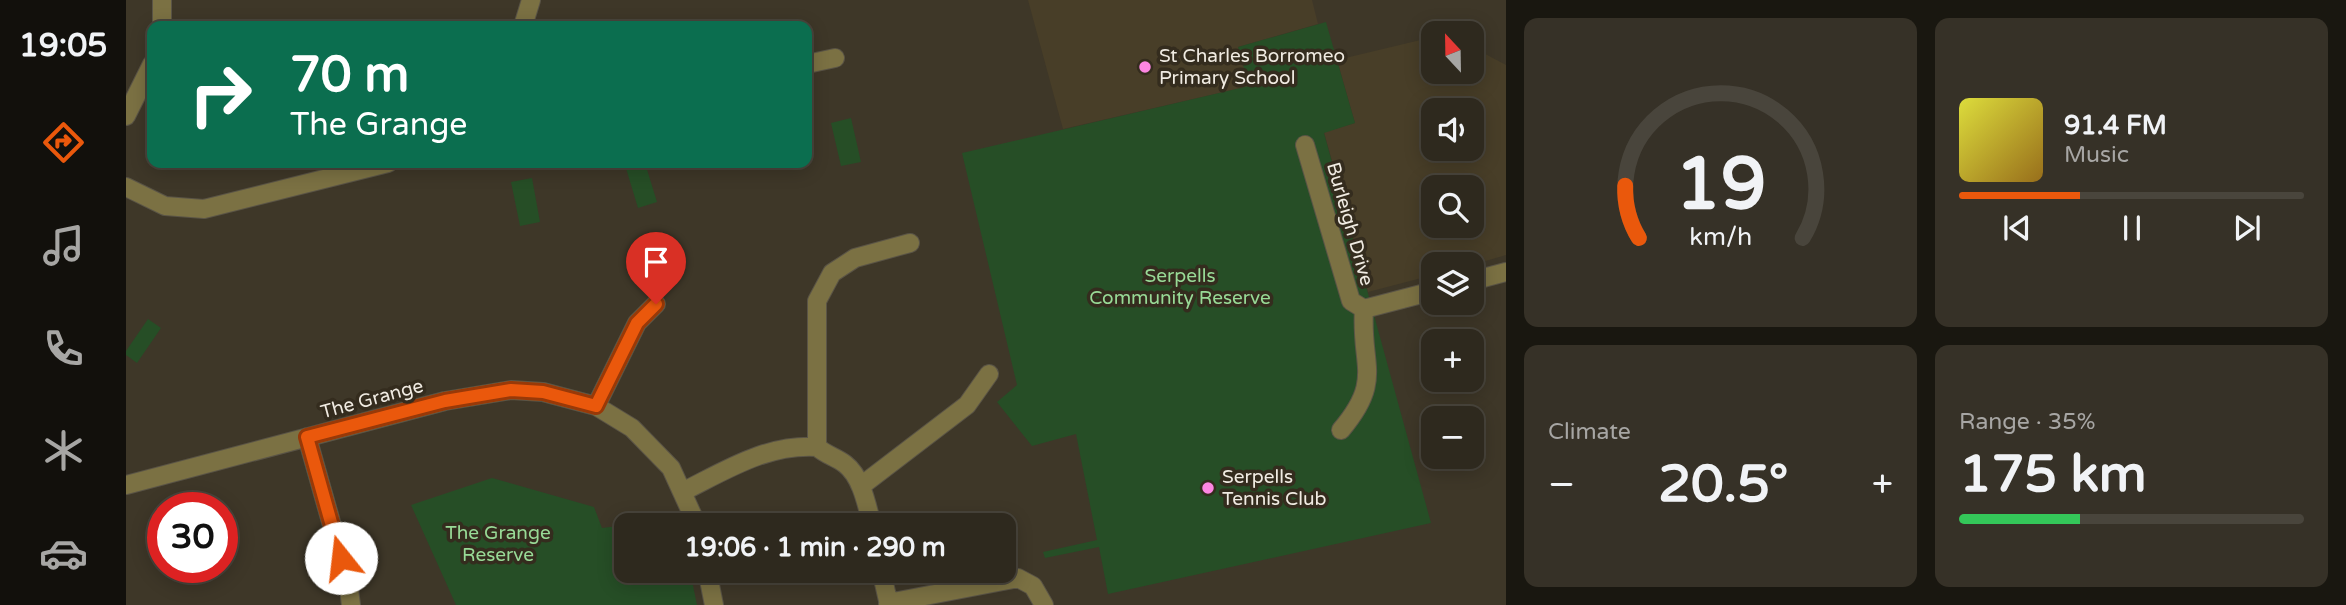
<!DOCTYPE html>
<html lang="en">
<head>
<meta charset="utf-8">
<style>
	body { margin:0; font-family:"Varela Round",sans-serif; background:#363127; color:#f1f3f6; height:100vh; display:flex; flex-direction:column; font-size:26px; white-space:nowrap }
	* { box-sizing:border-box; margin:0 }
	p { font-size:23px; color:#a7a6a4 }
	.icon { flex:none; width:38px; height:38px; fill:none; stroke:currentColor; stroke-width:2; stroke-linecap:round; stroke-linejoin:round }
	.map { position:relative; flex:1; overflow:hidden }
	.sheet { display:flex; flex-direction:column; gap:18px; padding:18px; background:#191710; width:840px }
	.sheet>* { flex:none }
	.top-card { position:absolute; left:21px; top:21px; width:665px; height:147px; border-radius:14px; box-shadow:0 4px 18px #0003,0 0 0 2px #49453c; background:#0b6e4f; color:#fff; overflow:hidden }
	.needle { width:46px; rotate:338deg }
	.controls { position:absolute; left:1295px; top:21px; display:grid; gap:14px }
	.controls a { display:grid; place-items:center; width:63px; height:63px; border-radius:14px; background:#2e291e; box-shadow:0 4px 18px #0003,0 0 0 2px #49453c; font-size:35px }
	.speed { position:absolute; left:21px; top:492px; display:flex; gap:14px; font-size:35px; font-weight:700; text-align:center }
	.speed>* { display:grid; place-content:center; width:91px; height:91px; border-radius:50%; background:#2e291e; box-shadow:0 4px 18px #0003,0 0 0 2px #49453c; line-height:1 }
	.speed .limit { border:10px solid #d22; background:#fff; color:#111 }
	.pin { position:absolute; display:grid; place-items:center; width:60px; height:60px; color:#fff; margin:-72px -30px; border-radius:50% 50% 50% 0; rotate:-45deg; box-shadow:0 0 7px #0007 }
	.pin .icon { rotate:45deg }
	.me { position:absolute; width:77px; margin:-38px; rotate:344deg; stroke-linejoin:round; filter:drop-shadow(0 0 5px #0008) }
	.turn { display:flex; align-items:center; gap:24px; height:147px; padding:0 28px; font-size:32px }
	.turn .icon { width:91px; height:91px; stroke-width:2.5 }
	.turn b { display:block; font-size:49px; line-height:60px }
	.big { font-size:52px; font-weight:700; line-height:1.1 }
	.sheet .widget { flex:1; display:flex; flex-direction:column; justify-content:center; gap:10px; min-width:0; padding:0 24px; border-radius:14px; background:#363127 }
	.sheet .dial { align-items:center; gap:0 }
	.dial svg { height:182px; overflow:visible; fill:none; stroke:#49453c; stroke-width:7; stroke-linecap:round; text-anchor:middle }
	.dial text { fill:#f1f3f6; stroke:none }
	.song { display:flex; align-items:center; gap:21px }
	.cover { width:84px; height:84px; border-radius:10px; background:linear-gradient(135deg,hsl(60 70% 55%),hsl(40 70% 35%)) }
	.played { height:7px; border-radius:4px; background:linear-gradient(90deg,#ea580c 35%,#49453c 35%) }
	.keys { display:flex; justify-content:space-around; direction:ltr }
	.heat { display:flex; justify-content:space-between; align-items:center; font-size:38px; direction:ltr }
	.charge { height:10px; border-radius:5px; background:linear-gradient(90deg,#34c759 35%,#49453c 0) }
	.sheet .tiles { flex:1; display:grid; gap:18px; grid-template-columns:repeat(2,1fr) }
	.trip { position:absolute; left:488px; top:513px; width:402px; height:70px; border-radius:14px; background:#2e291e; box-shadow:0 4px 18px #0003,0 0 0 2px #49453c; font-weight:700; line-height:70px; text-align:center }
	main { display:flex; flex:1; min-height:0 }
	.menu { display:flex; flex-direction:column; width:126px; justify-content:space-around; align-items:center; background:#12100c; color:#a7a6a4 }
	.menu .icon { width:49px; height:49px }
	.menu .active { color:#ea580c }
	.menu b { font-size:32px; color:#f1f3f6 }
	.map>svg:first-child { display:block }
	.built { fill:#483e28; fill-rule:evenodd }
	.green { fill:#264e26 }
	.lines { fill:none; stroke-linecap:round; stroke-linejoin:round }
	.minor-casing { stroke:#5a5446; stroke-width:20 }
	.minor { stroke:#7b7143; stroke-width:18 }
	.route-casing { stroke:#983908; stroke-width:18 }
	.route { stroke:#ea580c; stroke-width:12 }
	.poi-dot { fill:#fd86e2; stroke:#342c1e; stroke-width:2.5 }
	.labels { text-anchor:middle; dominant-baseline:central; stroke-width:7; stroke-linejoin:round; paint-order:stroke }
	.poi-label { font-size:19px; fill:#f0ebe2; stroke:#342c1e; text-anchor:start }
	.street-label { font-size:19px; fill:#f0ebe2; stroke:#342c1e }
	.park-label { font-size:19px; fill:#98da96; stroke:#342c1e }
</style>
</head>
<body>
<main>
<nav class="menu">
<b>19:05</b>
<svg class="icon active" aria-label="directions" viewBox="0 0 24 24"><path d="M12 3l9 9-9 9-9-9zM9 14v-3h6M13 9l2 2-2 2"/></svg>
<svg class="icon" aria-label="music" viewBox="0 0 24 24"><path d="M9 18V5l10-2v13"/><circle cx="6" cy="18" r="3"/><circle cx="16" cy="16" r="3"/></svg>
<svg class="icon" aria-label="phone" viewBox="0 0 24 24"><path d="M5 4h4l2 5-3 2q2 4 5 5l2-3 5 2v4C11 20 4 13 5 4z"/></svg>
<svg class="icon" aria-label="climate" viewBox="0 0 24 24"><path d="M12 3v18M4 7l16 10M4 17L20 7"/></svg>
<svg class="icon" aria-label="car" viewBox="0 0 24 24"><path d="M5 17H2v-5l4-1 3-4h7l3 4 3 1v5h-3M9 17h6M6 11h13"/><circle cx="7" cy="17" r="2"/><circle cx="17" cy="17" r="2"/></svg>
</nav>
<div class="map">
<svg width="1380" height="605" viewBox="0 0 1380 605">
	<rect width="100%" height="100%" fill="#3e3728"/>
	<path class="built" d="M902 0H1186L1192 24 1112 47 1124 86 937 129Z
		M1307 37V72H1346V47L1380 65V255L1346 265 1307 264V275L1242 292 1198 132 1229 123 1211 60ZM1307 110H1346V149H1307ZM1307 187H1346V226H1307Z"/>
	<path class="green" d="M1200 22 1229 123 1198 133 1305 523 982 594 973 547 919 558 917 552 971 540 950 434 906 446 871 402 891 385 836 153 1123 86 1112 47Z
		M725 118 735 162 715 166 705 123Z
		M506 163H519L531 202 512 208 499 165Z
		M406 178 414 222 394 226 385 182Z
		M22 319 35 328 11 363 0 355V351Z
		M366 478 468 507 476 528 500 525V570L564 571 571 605H330L285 505Z"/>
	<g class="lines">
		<defs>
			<path id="minor" d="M36 26V0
				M397 26 405 0
				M681 64 709 58
				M0 116 26 64
				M1179 145 1225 301 1238 309 1307 291
				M0 187 39 206 78 209 262 163
				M1346 281 1380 272
				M470 406 511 323 530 304
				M1215 430C1258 379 1234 366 1238 309
				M181 437 222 582 225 605
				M691 447V301L706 273 729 258 784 243
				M0 485 319 401 385 390 417 392 470 406 506 428 545 468 571 525
				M735 486 841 405 863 374
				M558 491C602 469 641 444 691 447 700 455 710 457 719 464 736 477 741 506 746 525
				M581 570 588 605
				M755 570 763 605
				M762 603 892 578 907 586 918 605"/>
		</defs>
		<use href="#minor" class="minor-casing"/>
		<use href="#minor" class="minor"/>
	</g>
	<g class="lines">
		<defs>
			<path id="route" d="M215 558 181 437 319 401 385 390 417 392 470 406 511 323 530 304"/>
		</defs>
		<use href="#route" class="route-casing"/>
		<use href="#route" class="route"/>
	</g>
	<g class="poi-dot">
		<circle cx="1019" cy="67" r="7"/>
		<circle cx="1082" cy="488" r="7"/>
	</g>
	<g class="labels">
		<g class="poi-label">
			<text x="1033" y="56">St Charles Borromeo<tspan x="1033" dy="22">Primary School</tspan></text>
			<text x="1096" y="477">Serpells<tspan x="1096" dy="22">Tennis Club</tspan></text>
		</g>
		<g class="street-label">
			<text transform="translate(1224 224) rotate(74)">Burleigh Drive</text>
			<text transform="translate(246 399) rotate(-15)">The Grange</text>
		</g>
		<g class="park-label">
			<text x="1054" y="276">Serpells<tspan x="1054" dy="22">Community Reserve</tspan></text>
			<text x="372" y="533">The Grange<tspan x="372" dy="22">Reserve</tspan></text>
		</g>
	</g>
</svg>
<div class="controls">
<a><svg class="needle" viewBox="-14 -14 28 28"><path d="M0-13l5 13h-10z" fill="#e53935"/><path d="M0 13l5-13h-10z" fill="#a7a6a4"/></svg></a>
<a><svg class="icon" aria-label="sound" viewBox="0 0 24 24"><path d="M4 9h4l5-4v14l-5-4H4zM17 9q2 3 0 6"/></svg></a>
<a><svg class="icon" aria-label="search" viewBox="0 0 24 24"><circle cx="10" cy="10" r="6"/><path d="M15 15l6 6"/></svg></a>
<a><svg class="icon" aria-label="layers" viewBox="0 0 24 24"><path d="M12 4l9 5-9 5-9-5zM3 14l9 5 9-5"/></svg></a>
<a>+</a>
<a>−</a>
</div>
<div class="speed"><div class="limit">30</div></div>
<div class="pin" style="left:530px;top:304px;background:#d93025"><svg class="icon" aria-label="arrive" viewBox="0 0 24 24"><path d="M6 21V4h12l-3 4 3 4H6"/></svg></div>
<svg class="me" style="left:215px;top:558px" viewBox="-20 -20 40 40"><circle r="19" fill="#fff"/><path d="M0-13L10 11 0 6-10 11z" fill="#ea580c"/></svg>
<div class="trip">19:06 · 1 min · 290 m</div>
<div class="top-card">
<div class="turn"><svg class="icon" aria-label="right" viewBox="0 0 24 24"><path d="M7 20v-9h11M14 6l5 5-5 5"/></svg><div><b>70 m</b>The Grange</div></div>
</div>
</div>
<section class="sheet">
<div class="tiles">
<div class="widget dial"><svg viewBox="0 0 100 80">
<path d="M14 69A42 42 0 1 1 86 69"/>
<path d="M14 69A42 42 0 0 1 8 46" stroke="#ea580c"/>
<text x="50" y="56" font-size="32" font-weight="700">19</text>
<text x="50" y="72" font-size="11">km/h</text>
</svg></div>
<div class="widget">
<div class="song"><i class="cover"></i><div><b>91.4 FM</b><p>Music</p></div></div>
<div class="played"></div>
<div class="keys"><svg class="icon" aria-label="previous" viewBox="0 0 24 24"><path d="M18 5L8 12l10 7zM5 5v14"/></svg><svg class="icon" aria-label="pause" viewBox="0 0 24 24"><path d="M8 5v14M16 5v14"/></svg><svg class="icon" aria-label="next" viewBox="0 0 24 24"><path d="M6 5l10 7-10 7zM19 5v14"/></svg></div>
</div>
<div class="widget"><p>Climate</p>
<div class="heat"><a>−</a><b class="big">20.5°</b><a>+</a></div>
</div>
<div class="widget"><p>Range · 35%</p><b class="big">175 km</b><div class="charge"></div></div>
</div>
</section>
</main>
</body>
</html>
